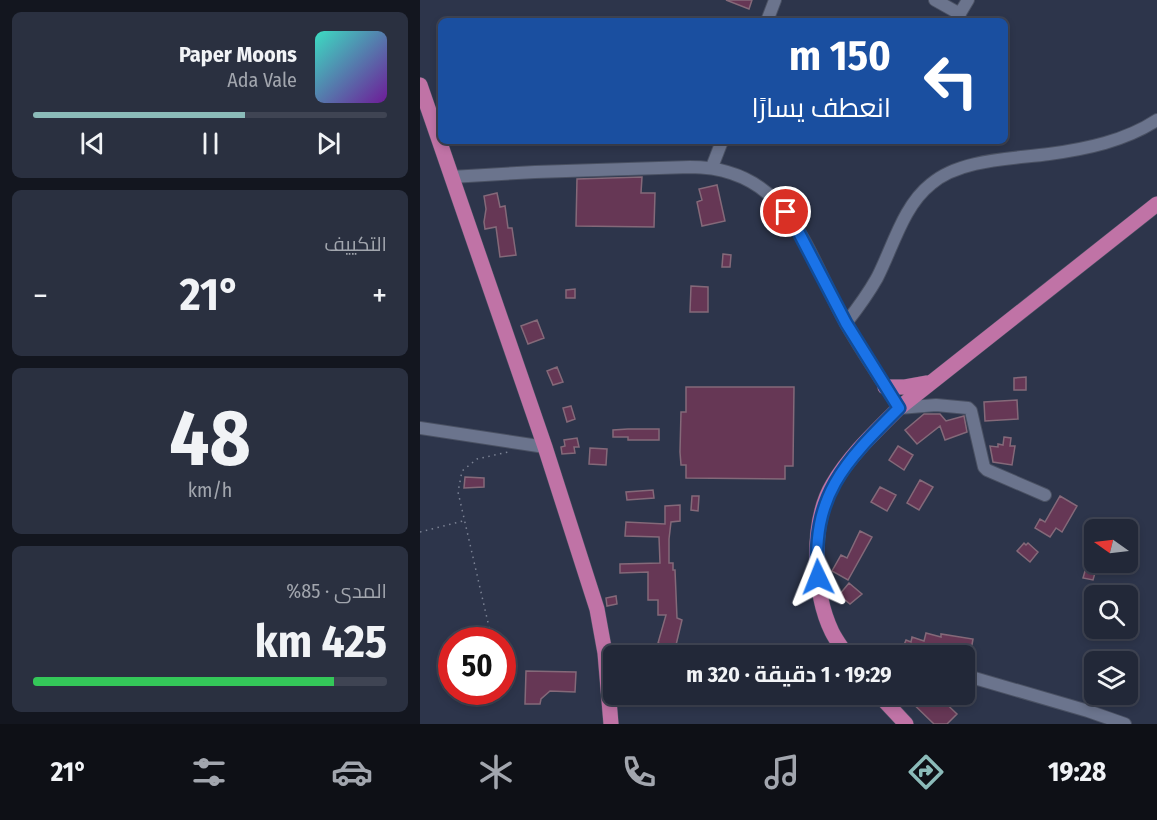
<!DOCTYPE html>
<html lang="ar">
<head>
<meta charset="utf-8">
<style>
	body { margin:0; font-family:"Fira Sans Condensed",Cairo,sans-serif; background:#2a3040; color:#f1f3f6; direction:rtl; height:100vh; display:flex; flex-direction:column; font-size:22px; white-space:nowrap }
	* { box-sizing:border-box; margin:0 }
	p { font-size:20px; color:#a2a6ae }
	.icon { flex:none; width:33px; height:33px; fill:none; stroke:currentColor; stroke-width:2; stroke-linecap:round; stroke-linejoin:round }
	.map { position:relative; flex:1; overflow:hidden; direction:ltr }
	.details { display:flex; flex-direction:column; gap:12px; padding:12px; background:#13161f; width:420px }
	.details>* { flex:none }
	.guide { position:absolute; left:18px; top:18px; width:570px; height:126px; border-radius:9px; box-shadow:0 3px 9px #0003,0 0 0 2px #3f4453; direction:rtl; background:#1a4fa0; color:#fff; overflow:hidden }
	.needle { width:39px; rotate:284deg }
	.tools { position:absolute; left:664px; top:519px; display:grid; gap:12px }
	.tools a { display:grid; place-items:center; width:54px; height:54px; border-radius:9px; background:#222838; box-shadow:0 3px 9px #0003,0 0 0 2px #3f4453; font-size:30px }
	.speed { position:absolute; left:18px; top:627px; display:flex; gap:12px; font-size:30px; font-weight:700; text-align:center }
	.speed>* { display:grid; place-content:center; width:78px; height:78px; border-radius:50%; background:#222838; box-shadow:0 3px 9px #0003,0 0 0 2px #3f4453; line-height:1 }
	.speed .limit { border:9px solid #d22; background:#fff; color:#111 }
	.pin { position:absolute; display:grid; place-items:center; width:51px; height:51px; color:#fff; margin:-26px; border:3px solid #fff; border-radius:50%; box-shadow:0 2px 6px #0007 }
	.me { position:absolute; width:66px; margin:-33px; rotate:358deg; stroke-linejoin:round; filter:drop-shadow(0 0 4px #0008) }
	.turn { display:flex; align-items:center; gap:21px; height:126px; padding:0 18px; font-size:27px }
	.turn .icon { width:78px; height:78px; stroke-width:2.5 }
	.turn b { display:block; font-size:42px; line-height:51px }
	.big { font-size:45px; font-weight:700; line-height:1.1 }
	.details .widget { flex:1; display:flex; flex-direction:column; justify-content:center; gap:9px; min-width:0; padding:0 21px; border-radius:9px; background:#2a3040 }
	.details .dial { align-items:center; gap:0 }
	.dial b { font-size:78px; line-height:1 }
	.song { display:flex; align-items:center; gap:18px }
	.cover { width:72px; height:72px; border-radius:9px; background:linear-gradient(135deg,hsl(170 70% 55%),hsl(280 70% 35%)) }
	.played { height:6px; border-radius:3px; background:linear-gradient(90deg,#8bbbb9 60%,#3f4453 60%) }
	.keys { display:flex; justify-content:space-around; direction:ltr }
	.heat { display:flex; justify-content:space-between; align-items:center; font-size:33px; direction:ltr }
	.charge { height:9px; border-radius:4px; background:linear-gradient(90deg,#34c759 85%,#3f4453 0) }
	.trip { position:absolute; left:183px; top:645px; width:372px; height:60px; border-radius:9px; background:#222838; box-shadow:0 3px 9px #0003,0 0 0 2px #3f4453; font-weight:700; line-height:60px; text-align:center; direction:rtl }
	.tab-bar { display:flex; height:96px; justify-content:space-around; align-items:center; background:#0e1016; color:#a2a6ae }
	.tab-bar .icon { width:42px; height:42px }
	.tab-bar .active { color:#8bbbb9 }
	.tab-bar b { font-size:27px; color:#f1f3f6 }
	main { display:flex; flex:1; min-height:0 }
	.map>svg:first-child { display:block }
	.building { fill:#663755; stroke:#846979; stroke-width:1.5 }
	.lines { fill:none; stroke-linecap:round; stroke-linejoin:round }
	.minor-casing { stroke:#4a5163; stroke-width:14 }
	.major-casing { stroke:#4a5163; stroke-width:16 }
	.path { stroke:#7c8395; stroke-width:1.5; stroke-dasharray:1.5 4.5; stroke-linecap:butt }
	.minor { stroke:#6b748d; stroke-width:12 }
	.major { stroke:#c073a6; stroke-width:15 }
	.route-casing { stroke:#114b97; stroke-width:15 }
	.route { stroke:#1a73e8; stroke-width:10 }
</style>
</head>
<body>
<main>
<div class="map">
<svg width="737" height="724" viewBox="0 0 737 724">
	<rect width="100%" height="100%" fill="#2d354b"/>
	<path class="building" d="M306 0H332L329 9Z
		M222 177 221 193H235L234 227 156 226 157 179Z
		M297 185 305 221 282 226 277 202 282 200 279 189Z
		M77 193 80 207 85 206 88 228H92L96 255 80 257 76 227 65 229 64 222 66 209 64 196Z
		M303 254 311 255 310 267H302Z
		M271 286 288 287V312H270Z
		M155 289V298H146V290Z
		M117 320 124 338 108 344 101 326Z
		M137 367 143 382 133 385 127 371Z
		M606 377V390H594V378Z
		M266 387H374L373 466H365V479L266 478V465H261L260 452 261 412H266Z
		M597 400 598 419 565 421 564 402Z
		M151 406 155 419 147 422 143 408Z
		M504 414H520L526 421 544 416 547 432 525 440 520 426 497 444 485 430Z
		M208 429H239V440H208V437H193V430Z
		M584 437 591 438 590 446H595L592 465 573 462 570 446 578 447V444L583 445Z
		M157 438 159 447H154L155 453 142 454 141 447 145 446 144 440Z
		M478 446 493 455 484 470 469 460Z
		M170 448 187 449 186 465 169 464Z
		M45 477 64 478V487L44 488Z
		M500 480 513 487 499 510 487 503Z
		M460 487 476 495 467 511 451 502Z
		M233 490 234 498 207 500 206 492Z
		M272 496H279L278 511 271 510Z
		M640 496 657 506 642 532 636 528 630 537 615 528 620 519 625 522Z
		M260 505V521L251 522 249 539V563H253V570H255L257 618 262 620 256 645 259 646 255 656H242L246 646 238 643 246 615H238V600H228V572L200 573V564L240 563 239 537 205 536 206 522 245 524V506Z
		M440 531 452 537 428 580 412 571 421 555 427 558Z
		M604 543 606 545 608 543 618 552 610 562 597 551Z
		M665 571 675 573 673 580 663 578Z
		M429 583 442 594 430 604 419 595Z
		M196 596 197 604 187 606 186 598Z
		M506 633 521 637V634L553 639 550 656H493L477 651 479 644 484 645 486 640 491 642 492 637 504 641Z
		M106 671 156 672 155 692 130 691 121 699 120 704H105Z
		M483 694H516L537 714 527 724H514Z"/>
	<g class="lines">
		<defs>
			<path id="minor" d="M515 0 540 14
				M536 20 548 0
				M347 21 355 0
				M292 167 302 141
				M31 177 115 172 270 167C368 167 386 250 425 322 441 351 461 379 479 408L516 405 548 408 551 411 564 467 567 470 625 495
				M426 323C437 309 448 294 457 278 473 247 483 206 511 184 540 159 592 159 629 154 666 149 705 141 737 120
				M0 428 125 447
				M455 656H461
				M544 675 668 711 705 724"/>
			<path id="major" d="M0 85 125 447 177 609 185 653 191 724
				M465 387H485L507 383
				M427 656C422 648 416 640 412 632 393 593 390 522 413 484 429 456 456 431 479 408L737 204
				M458 694 486 724"/>
		</defs>
		<use href="#minor" class="minor-casing"/>
		<use href="#major" class="major-casing"/>
		<path class="path" d="M0 532 43 521
			M72 640 38 492 42 471 57 459 88 452"/>
		<use href="#minor" class="minor"/>
		<use href="#major" class="major"/>
	</g>
	<g class="lines">
		<defs>
			<path id="route" d="M366 212 378 231 426 323 479 408C425 462 391 495 398 577"/>
		</defs>
		<use href="#route" class="route-casing"/>
		<use href="#route" class="route"/>
	</g>
</svg>
<div class="tools">
<a><svg class="needle" viewBox="-14 -14 28 28"><path d="M0-13l5 13h-10z" fill="#e53935"/><path d="M0 13l5-13h-10z" fill="#a2a6ae"/></svg></a>
<a><svg class="icon" aria-label="search" viewBox="0 0 24 24"><circle cx="10" cy="10" r="6"/><path d="M15 15l6 6"/></svg></a>
<a><svg class="icon" aria-label="layers" viewBox="0 0 24 24"><path d="M12 4l9 5-9 5-9-5zM3 14l9 5 9-5"/></svg></a>
</div>
<div class="speed"><div class="limit">50</div></div>
<div class="pin" style="left:366px;top:212px;background:#d93025"><svg class="icon" aria-label="arrive" viewBox="0 0 24 24"><path d="M6 21V4h12l-3 4 3 4H6"/></svg></div>
<svg class="me" style="left:398px;top:577px" viewBox="-20 -20 40 40"><path d="M0-17L14 15 0 8-14 15z" fill="#1a73e8" stroke="#fff" stroke-width="4"/></svg>
<div class="trip">19:29 · 1 دقيقة · 320 m</div>
<div class="guide">
<div class="turn"><svg class="icon" aria-label="left" viewBox="0 0 24 24"><path d="M17 20v-9H6M10 6l-5 5 5 5"/></svg><div><b>150 m</b>انعطف يسارًا</div></div>
</div>
</div>
<section class="details">
<div class="widget">
<div class="song"><i class="cover"></i><div><b>Paper Moons</b><p>Ada Vale</p></div></div>
<div class="played"></div>
<div class="keys"><svg class="icon" aria-label="previous" viewBox="0 0 24 24"><path d="M18 5L8 12l10 7zM5 5v14"/></svg><svg class="icon" aria-label="pause" viewBox="0 0 24 24"><path d="M8 5v14M16 5v14"/></svg><svg class="icon" aria-label="next" viewBox="0 0 24 24"><path d="M6 5l10 7-10 7zM19 5v14"/></svg></div>
</div>
<div class="widget"><p>التكييف</p>
<div class="heat"><a>−</a><b class="big">21°</b><a>+</a></div>
</div>
<div class="widget dial"><b>48</b><p>km/h</p></div>
<div class="widget"><p>المدى · 85%</p><b class="big">425 km</b><div class="charge"></div></div>
</section>
</main>
<nav class="tab-bar">
<b>19:28</b>
<svg class="icon active" aria-label="directions" viewBox="0 0 24 24"><path d="M12 3l9 9-9 9-9-9zM9 14v-3h6M13 9l2 2-2 2"/></svg>
<svg class="icon" aria-label="music" viewBox="0 0 24 24"><path d="M9 18V5l10-2v13"/><circle cx="6" cy="18" r="3"/><circle cx="16" cy="16" r="3"/></svg>
<svg class="icon" aria-label="phone" viewBox="0 0 24 24"><path d="M5 4h4l2 5-3 2q2 4 5 5l2-3 5 2v4C11 20 4 13 5 4z"/></svg>
<svg class="icon" aria-label="climate" viewBox="0 0 24 24"><path d="M12 3v18M4 7l16 10M4 17L20 7"/></svg>
<svg class="icon" aria-label="car" viewBox="0 0 24 24"><path d="M5 17H2v-5l4-1 3-4h7l3 4 3 1v5h-3M9 17h6M6 11h13"/><circle cx="7" cy="17" r="2"/><circle cx="17" cy="17" r="2"/></svg>
<svg class="icon" aria-label="filters" viewBox="0 0 24 24"><path d="M4 7h16M4 17h16"/><circle cx="9" cy="7" r="2"/><circle cx="15" cy="17" r="2"/></svg>
<b>21°</b>
</nav>
</body>
</html>
